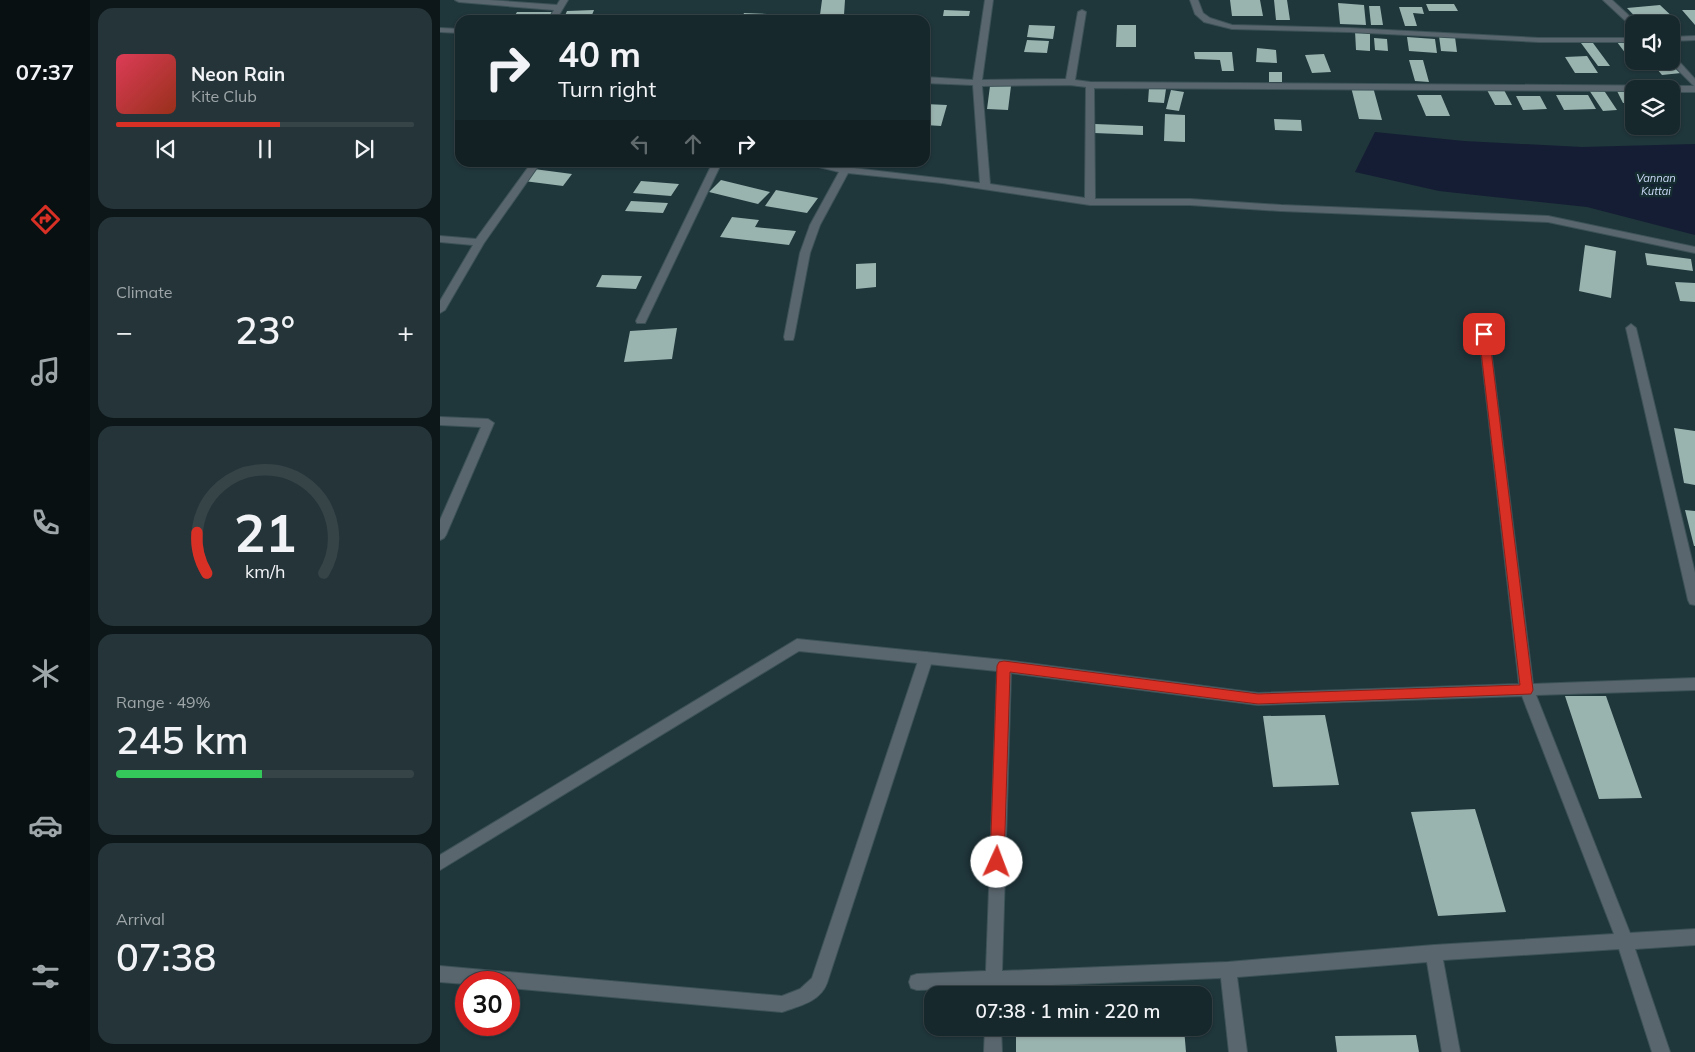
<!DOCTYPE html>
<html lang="en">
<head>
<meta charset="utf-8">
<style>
	body { margin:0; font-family:Mulish,sans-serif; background:#243438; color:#f1f3f6; height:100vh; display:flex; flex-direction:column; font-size:19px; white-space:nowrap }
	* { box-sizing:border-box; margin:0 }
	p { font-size:16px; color:#9ea6a9 }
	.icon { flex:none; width:28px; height:28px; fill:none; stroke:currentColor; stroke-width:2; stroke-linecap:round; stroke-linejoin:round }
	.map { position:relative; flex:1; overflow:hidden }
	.side { display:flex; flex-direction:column; gap:8px; padding:8px; background:#0d1618; width:350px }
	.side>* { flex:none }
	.banner { position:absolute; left:15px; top:15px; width:475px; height:152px; border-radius:15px; box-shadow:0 1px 4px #0004,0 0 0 1px #364448; background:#17282c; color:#f1f3f6; overflow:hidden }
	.tools { position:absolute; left:1185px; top:15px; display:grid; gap:10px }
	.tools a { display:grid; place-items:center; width:55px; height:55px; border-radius:10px; background:#17282c; box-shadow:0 1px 4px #0004,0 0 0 1px #364448; font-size:25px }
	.speed { position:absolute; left:15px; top:971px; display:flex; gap:10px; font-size:25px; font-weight:700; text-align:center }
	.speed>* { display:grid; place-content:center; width:65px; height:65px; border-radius:50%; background:#17282c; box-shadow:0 1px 4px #0004,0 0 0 1px #364448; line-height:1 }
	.speed .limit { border:8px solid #d22; background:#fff; color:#111 }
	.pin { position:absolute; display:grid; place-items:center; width:42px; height:42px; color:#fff; margin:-21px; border-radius:10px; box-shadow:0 2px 8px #0006 }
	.me { position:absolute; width:55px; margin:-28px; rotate:2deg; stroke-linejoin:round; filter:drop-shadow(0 0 4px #0008) }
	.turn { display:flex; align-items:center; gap:18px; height:105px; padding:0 20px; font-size:22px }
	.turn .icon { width:65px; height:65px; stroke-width:2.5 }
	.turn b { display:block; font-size:35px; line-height:42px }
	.lanes { display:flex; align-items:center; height:48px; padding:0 20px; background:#0003; justify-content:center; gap:25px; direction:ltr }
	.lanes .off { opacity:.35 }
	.big { font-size:38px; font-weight:600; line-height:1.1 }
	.side .tile { flex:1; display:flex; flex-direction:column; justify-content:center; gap:8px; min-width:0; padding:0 18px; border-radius:15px; background:#243438 }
	.side .dial { align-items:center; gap:0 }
	.dial svg { height:130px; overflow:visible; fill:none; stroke:#364448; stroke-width:7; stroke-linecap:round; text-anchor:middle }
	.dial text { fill:#f1f3f6; stroke:none }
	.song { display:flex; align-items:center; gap:15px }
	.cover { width:60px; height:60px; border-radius:8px; background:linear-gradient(135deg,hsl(350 70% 55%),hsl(10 70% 35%)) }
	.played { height:5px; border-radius:2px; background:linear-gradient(90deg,#d93025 55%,#364448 55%) }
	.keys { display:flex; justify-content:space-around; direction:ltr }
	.heat { display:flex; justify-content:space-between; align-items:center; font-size:28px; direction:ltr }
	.charge { height:8px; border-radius:4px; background:linear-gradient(90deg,#34c759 49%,#364448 0) }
	.trip { position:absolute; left:484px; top:986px; width:288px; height:50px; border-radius:15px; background:#17282c; box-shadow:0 1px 4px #0004,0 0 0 1px #364448; font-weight:600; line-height:50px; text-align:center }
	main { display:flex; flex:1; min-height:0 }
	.menu { display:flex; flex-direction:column; width:90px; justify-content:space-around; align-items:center; background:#091012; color:#9ea6a9 }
	.menu .icon { width:35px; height:35px }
	.menu .active { color:#d93025 }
	.menu b { font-size:22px; color:#f1f3f6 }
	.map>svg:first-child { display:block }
	.water { fill:#141d33 }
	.building { fill:#99b3af }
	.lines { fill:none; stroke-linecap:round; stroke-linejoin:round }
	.lane-casing { stroke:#3c5257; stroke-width:2 }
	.street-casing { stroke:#3c5257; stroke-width:2 }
	.lane { fill:#5a666e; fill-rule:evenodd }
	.street { fill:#5a666e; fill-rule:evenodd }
	.route { fill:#d93025; stroke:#8d1f18 }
	.labels { text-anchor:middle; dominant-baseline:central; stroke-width:5; stroke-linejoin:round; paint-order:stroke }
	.far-water-label { font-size:11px; font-style:italic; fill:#cedcfa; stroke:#152c30 }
</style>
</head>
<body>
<main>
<nav class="menu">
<b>07:37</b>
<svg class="icon active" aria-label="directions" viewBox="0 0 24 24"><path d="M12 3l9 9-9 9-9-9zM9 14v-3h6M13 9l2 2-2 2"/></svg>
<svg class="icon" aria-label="music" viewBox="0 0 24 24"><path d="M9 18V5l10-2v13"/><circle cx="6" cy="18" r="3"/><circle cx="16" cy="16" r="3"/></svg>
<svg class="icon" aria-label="phone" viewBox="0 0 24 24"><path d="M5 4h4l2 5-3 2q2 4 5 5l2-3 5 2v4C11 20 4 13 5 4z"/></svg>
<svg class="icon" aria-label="climate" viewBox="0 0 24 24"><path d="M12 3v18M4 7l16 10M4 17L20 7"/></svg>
<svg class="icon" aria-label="car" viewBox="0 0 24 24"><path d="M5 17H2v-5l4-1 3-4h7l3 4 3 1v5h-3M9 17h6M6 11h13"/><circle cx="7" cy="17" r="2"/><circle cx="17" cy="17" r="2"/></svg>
<svg class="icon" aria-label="filters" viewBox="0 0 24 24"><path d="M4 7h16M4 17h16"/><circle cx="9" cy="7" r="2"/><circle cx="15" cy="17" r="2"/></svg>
</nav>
<section class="side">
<div class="tile">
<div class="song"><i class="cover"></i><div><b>Neon Rain</b><p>Kite Club</p></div></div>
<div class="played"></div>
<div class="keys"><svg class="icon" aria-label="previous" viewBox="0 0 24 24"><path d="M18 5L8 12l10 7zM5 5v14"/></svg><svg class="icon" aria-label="pause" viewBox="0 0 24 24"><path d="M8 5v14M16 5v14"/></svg><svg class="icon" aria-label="next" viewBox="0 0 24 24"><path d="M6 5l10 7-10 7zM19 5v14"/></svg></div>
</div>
<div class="tile"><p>Climate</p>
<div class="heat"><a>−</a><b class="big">23°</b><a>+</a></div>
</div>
<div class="tile dial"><svg viewBox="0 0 100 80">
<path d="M14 69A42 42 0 1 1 86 69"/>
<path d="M14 69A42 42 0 0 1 8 44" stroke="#d93025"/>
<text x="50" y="56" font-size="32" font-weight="700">21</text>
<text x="50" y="72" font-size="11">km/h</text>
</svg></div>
<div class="tile"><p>Range · 49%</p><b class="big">245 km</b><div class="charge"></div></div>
<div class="tile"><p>Arrival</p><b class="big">07:38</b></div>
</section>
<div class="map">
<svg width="1255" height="1052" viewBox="0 0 1255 1052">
	<rect width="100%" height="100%" fill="#1f363b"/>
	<path class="water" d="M935 132 1024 141 1142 147 1255 144V235L1147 207 999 191 915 172Z"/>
	<path class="building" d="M382 0H405L404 15H380Z
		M790 0H820L823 16H792Z
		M834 0H847L850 20H836Z
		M898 3 924 5 926 25 900 24Z
		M986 4H1014L1018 11H989Z
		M1220 5 1236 20 1202 24 1187 8Z
		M929 6H940L943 25H931Z
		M959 7H982L984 14 973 13 977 26H965Z
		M154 10 150 20H123L127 11Z
		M504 10 530 11 529 16H503Z
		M1242 10H1255V25Z
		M77 12H112L108 20H72Z
		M304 13 327 14 325 20H301Z
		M589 25 615 26 613 39 587 37Z
		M677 25H696V47H676Z
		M915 31 930 32V51L916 50Z
		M999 36 1015 37 1017 52 1001 51Z
		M967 37 995 39 997 53 969 51Z
		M934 38 947 39 948 51 935 50Z
		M587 40 609 41 607 53 584 52Z
		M1177 42H1191L1194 45V58H1189Z
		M1141 43H1153L1170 66H1158Z
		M817 48 836 50 837 63 816 62Z
		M754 52H792L794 71H782L780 60 755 59Z
		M884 54 891 72 872 73 865 55Z
		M1147 56 1158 73H1135L1125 57Z
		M969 60H983L989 82 975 81Z
		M1232 62 1241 73 1222 75 1212 63Z
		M829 72H842V82H829Z
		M550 86H571L568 110 547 109Z
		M911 87H933L942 120 919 119Z
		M709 88 726 89 724 103 708 102Z
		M1163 89 1177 110 1163 111 1149 90Z
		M731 90 744 92 739 111 726 109Z
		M1047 90H1064L1072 105H1055Z
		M1177 91H1194V103H1183Z
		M977 95H1001L1010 116H986Z
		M1116 95H1148L1156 109 1124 110Z
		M1076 96H1100L1107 109 1083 110Z
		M485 104 507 105 501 126 485 125Z
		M725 114 745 115V142L724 141Z
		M834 119 861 120 862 131 835 130Z
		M655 124 703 126V135L654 133Z
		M94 169 132 174 123 186 84 181Z
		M281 180 330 192 318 204 269 192Z
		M201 181 239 184 231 196 193 193Z
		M336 190 378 198 367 213 325 206Z
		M191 201 228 203 223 213 185 211Z
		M292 217 319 220 315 227 356 231 349 245 280 237Z
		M1145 245 1176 251 1171 298 1139 291Z
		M1205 253 1251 259 1253 271 1207 265Z
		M436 263V287L416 289V264Z
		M162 275 202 276 196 289 156 287Z
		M1235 282 1255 283V302L1240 301Z
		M237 328 232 359 184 362 190 331Z
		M1234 428 1255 431V485L1244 483Z
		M1245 510 1255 511V546H1254Z
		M1125 696H1166L1202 798 1159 799Z
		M885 715 899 785 833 787 823 716Z
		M1035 809 1066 912 998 916 971 812Z
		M576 1028H744L746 1052H576Z
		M976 1035 979 1052H897L895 1036Z"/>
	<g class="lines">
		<defs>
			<path id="lane" d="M486 652 491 654 493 658 387 983C380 1002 359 1006 342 1012L69 988V982H26V984L0 982V966L342 996 360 989 372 978 479 658 481 654Z"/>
			<path id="street" d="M15 0H49L117 5 120 0H128L116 20H108L114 10 19 2Z
				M545 0H553L542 80 626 79 638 12 642 10 646 12 635 80 650 82 1254 86 1229 61H1231V56H1234L1255 79V92H1231V89H1194V91L654 88 655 199H750L841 205 1108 216 1255 247V253L1108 222 841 211 750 205H650L502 183 408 173 380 225 370 253 354 337 353 340H345L344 337 360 253 370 225 399 172 371 165 370 162H384L405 167 540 183 533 85 485 83V77L533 80ZM630 85 646 87 645 198 550 184 542 86Z
				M750 0H758L763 13 770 18 792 25 909 28 1099 38H1194V42H1099L909 32 792 29 764 22 755 14Z
				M1163 0H1172L1198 24 1191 26Z
				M0 28 20 29V33L0 32Z
				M1255 36V40L1231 41V37Z
				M92 162H101L44 243 5 310 0 313V301L33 245 0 242V236L36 239Z
				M273 162H282L206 321 205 323H197L196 321Z
				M1191 324 1196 328 1255 573V605L1250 604 1248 600 1186 328Z
				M1044 330 1049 334 1093 684 1255 678V690L1096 695 1190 933 1255 929V945L1195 949 1230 1052H1212L1179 949 1003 960 1020 1052H1002L987 962 797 977 807 1052H789L781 978 562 987 561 995H545V988L477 990 471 988 469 982 471 976 477 974 546 971 557 671 359 651 0 870V855L357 639 564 660 818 693 1079 684 1039 334ZM571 673 818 705 1082 696 1174 934 994 945 788 962 562 971Z
				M0 417 48 419 54 423 6 535 4 538 0 540V520L41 427 0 425Z
				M545 1028H561L562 1052H544Z"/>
		</defs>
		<use href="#lane" class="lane-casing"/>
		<use href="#street" class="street-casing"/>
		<use href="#lane" class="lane"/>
		<use href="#street" class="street"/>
	</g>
	<path class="route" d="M1041 331H1044L1049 334 1093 690 1091 694 818 704 570 672 564 862 562 866 557 868 552 866 550 862 557 666 559 662 564 661 818 694 1080 685 1039 334Z"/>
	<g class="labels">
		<g class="far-water-label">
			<text x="1216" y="178">Vannan<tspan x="1216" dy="13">Kuttai</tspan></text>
		</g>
	</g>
</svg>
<div class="tools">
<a><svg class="icon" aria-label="sound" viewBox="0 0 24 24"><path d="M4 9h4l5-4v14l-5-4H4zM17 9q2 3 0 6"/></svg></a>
<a><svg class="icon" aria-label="layers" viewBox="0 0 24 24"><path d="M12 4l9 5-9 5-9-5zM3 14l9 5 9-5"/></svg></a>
</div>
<div class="speed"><div class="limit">30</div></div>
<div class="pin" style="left:1044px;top:334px;background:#d93025"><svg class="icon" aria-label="arrive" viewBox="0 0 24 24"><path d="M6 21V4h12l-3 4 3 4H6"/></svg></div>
<svg class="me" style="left:557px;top:862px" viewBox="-20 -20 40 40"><circle r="19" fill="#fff"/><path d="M0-13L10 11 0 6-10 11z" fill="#d93025"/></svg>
<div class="trip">07:38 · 1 min · 220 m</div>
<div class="banner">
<div class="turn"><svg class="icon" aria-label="right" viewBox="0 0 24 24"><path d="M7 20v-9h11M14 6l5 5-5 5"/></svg><div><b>40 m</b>Turn right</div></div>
<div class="lanes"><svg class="icon off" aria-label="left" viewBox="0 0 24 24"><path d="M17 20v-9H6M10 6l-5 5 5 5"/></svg><svg class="icon off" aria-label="ahead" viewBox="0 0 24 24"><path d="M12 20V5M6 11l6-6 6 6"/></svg><svg class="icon" aria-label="right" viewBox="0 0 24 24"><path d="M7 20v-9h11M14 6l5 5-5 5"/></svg></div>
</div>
</div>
</main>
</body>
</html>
